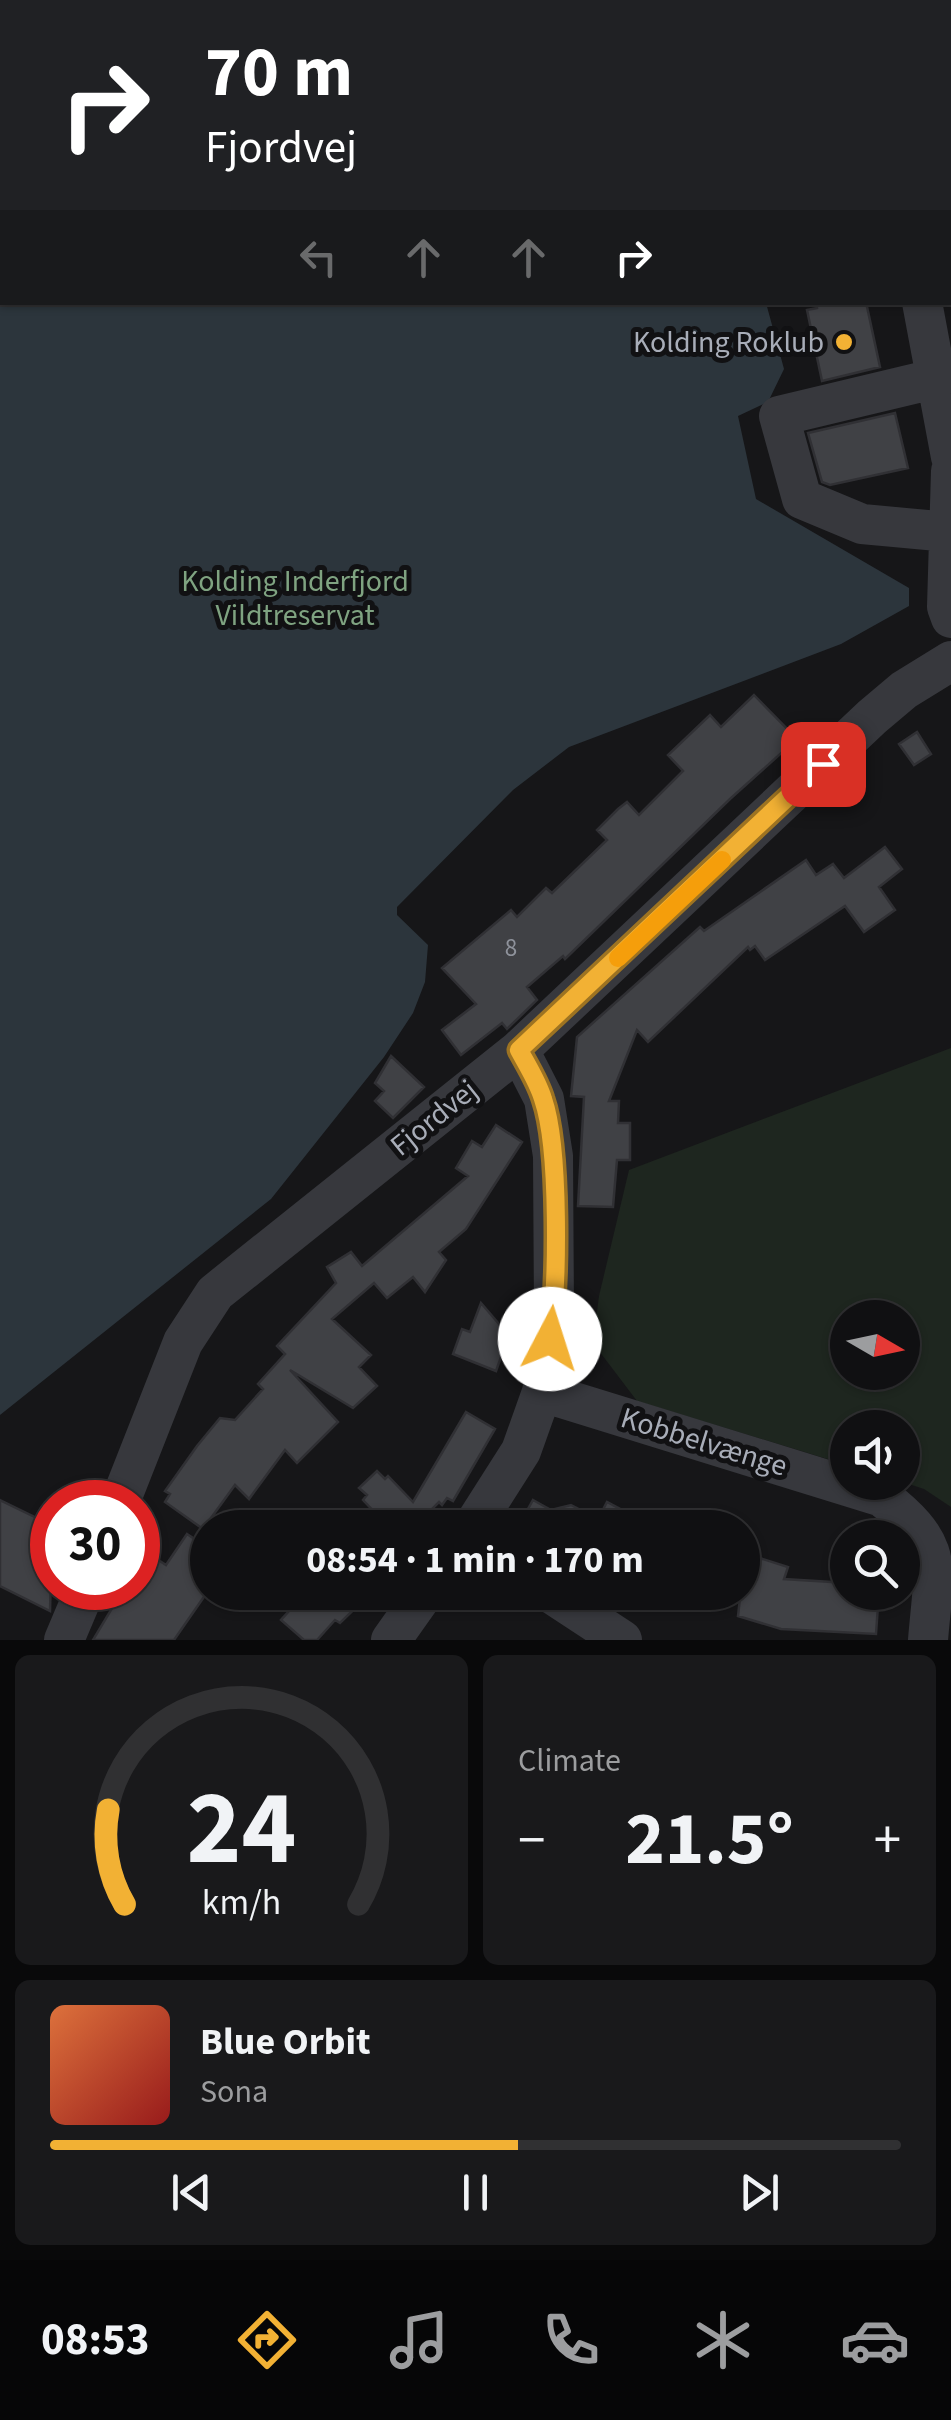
<!DOCTYPE html>
<html lang="en">
<head>
<meta charset="utf-8">
<style>
	body { margin:0; font-family:"Source Sans 3",sans-serif; background:#19191b; color:#f1f3f6; height:100vh; display:flex; flex-direction:column; font-size:38px; white-space:nowrap }
	* { box-sizing:border-box; margin:0 }
	p { font-size:32px; color:#9c9d9f }
	.icon { flex:none; width:55px; height:55px; fill:none; stroke:currentColor; stroke-width:2; stroke-linecap:round; stroke-linejoin:round }
	.map { position:relative; height:1640px; overflow:hidden }
	.panel { display:flex; flex-direction:column; gap:15px; padding:15px; background:#09090a; flex:1 }
	.panel>* { flex:none }
	.top-card { position:absolute; left:0px; top:0px; width:952px; height:305px; box-shadow:0 2px 8px #0004,0 0 0 2px #303032; background:#202124; color:#fff; overflow:hidden }
	.needle { width:65px; rotate:99deg }
	.buttons { position:absolute; left:830px; top:1300px; display:grid; gap:20px }
	.buttons a { display:grid; place-items:center; width:90px; height:90px; border-radius:50%; background:#101012; box-shadow:0 2px 8px #0004,0 0 0 2px #303032; font-size:50px }
	.speed { position:absolute; left:30px; top:1480px; display:flex; gap:20px; font-size:50px; font-weight:700; text-align:center }
	.speed>* { display:grid; place-content:center; width:130px; height:130px; border-radius:50%; background:#101012; box-shadow:0 2px 8px #0004,0 0 0 2px #303032; line-height:1 }
	.speed .limit { border:15px solid #d22; background:#fff; color:#111 }
	.pin { position:absolute; display:grid; place-items:center; width:85px; height:85px; color:#fff; margin:-42px; border-radius:20px; box-shadow:0 5px 15px #0006 }
	.me { position:absolute; width:110px; margin:-55px; rotate:5deg; stroke-linejoin:round; filter:drop-shadow(0 0 8px #0008) }
	.turn { display:flex; align-items:center; gap:35px; height:210px; padding:0 40px; font-size:45px }
	.turn .icon { width:130px; height:130px; stroke-width:2.5 }
	.turn b { display:block; font-size:70px; line-height:85px }
	.lanes { display:flex; align-items:center; height:95px; padding:0 40px; background:#0003; justify-content:center; gap:50px; direction:ltr }
	.lanes .off { opacity:.35 }
	.big { font-size:75px; font-weight:700; line-height:1.1 }
	.panel .widget { flex:1; display:flex; flex-direction:column; justify-content:center; gap:15px; min-width:0; padding:0 35px; border-radius:15px; background:#19191b }
	.panel .dial { align-items:center; gap:0 }
	.dial svg { height:260px; overflow:visible; fill:none; stroke:#303032; stroke-width:7; stroke-linecap:round; text-anchor:middle }
	.dial text { fill:#f1f3f6; stroke:none }
	.song { display:flex; align-items:center; gap:30px }
	.cover { width:120px; height:120px; border-radius:15px; background:linear-gradient(135deg,hsl(20 70% 55%),hsl(0 70% 35%)) }
	.played { height:10px; border-radius:5px; background:linear-gradient(90deg,#f2b134 55%,#303032 55%) }
	.keys { display:flex; justify-content:space-around; direction:ltr }
	.heat { display:flex; justify-content:space-between; align-items:center; font-size:55px; direction:ltr }
	.panel .tiles { flex:1; display:grid; gap:15px; grid-template-columns:1fr 1fr }
	.widget:last-child { grid-column:span 2 }
	.trip { position:absolute; left:190px; top:1510px; width:570px; height:100px; border-radius:50px; background:#101012; box-shadow:0 2px 8px #0004,0 0 0 2px #303032; font-weight:700; line-height:100px; text-align:center }
	.dock { display:flex; height:160px; justify-content:space-around; align-items:center; background:#060607; color:#9c9d9f }
	.dock .icon { width:70px; height:70px }
	.dock .selected { color:#f2b134 }
	.dock b { font-size:45px; color:#f1f3f6 }
	.map>svg:first-child { display:block }
	.green { fill:#1e261f; fill-rule:evenodd }
	.water { fill:#2c353c }
	.building { fill:#404145; stroke:#303034; stroke-width:2.5 }
	.lines { fill:none; stroke-linecap:round; stroke-linejoin:round }
	.minor { stroke:#37383d; stroke-width:40 }
	.route-casing { stroke:#9d7322; stroke-width:25 }
	.route { stroke:#f2b134; stroke-width:18 }
	.slow { stroke:#f59e0b; stroke-width:18 }
	.poi-dot { fill:#f2b134; stroke:#111113; stroke-width:4 }
	.labels { text-anchor:middle; dominant-baseline:central; stroke-width:10; stroke-linejoin:round; paint-order:stroke }
	.number-label { font-size:25px; fill:#8e929b }
	.poi-label { font-size:30px; fill:#a8adb8; stroke:#111113; text-anchor:end }
	.park-label { font-size:30px; fill:#7fa381; stroke:#111113 }
	.street-label { font-size:30px; fill:#a8adb8; stroke:#111113 }
</style>
</head>
<body>
<div class="map">
<svg width="951" height="1640" viewBox="0 0 951 1640">
	<rect width="100%" height="100%" fill="#161618"/>
	<path class="green" d="M951 1048V1507L924 1489 903 1482 902 1428H848L847 1465 637 1401 593 1343 599 1296 629 1170ZM848 1318H902V1372H848Z"/>
	<path class="water" d="M0 0H732L2 2V302L766 303 784 369 768 402 738 416 756 499 909 588V606L841 644 569 747 513 790 397 907V915L428 945 425 982 413 1013 384 1057 271 1199 0 1415Z"/>
	<path class="building" d="M816 302H866L880 367 822 381 807 310 817 308Z
		M895 413 908 468 830 485 822 482 808 433Z
		M754 695 797 739 730 799 565 959 563 956 527 987 537 1000 507 1029 502 1023 461 1055 442 1030 476 1004 442 968 511 910 517 917 546 888 552 893 607 840 597 830 618 809 627 802 639 815 683 771 668 755 710 715 721 727Z
		M917 732 931 754 914 765 899 744Z
		M885 847 902 869 879 887 895 910 864 932 845 906 765 960 755 946 750 950 748 947 648 1042 637 1030 609 1101H619L618 1123H630V1160H617L613 1207 578 1206 584 1097 571 1096 577 1037 700 927 704 931 806 860 816 875 833 864 844 878Z
		M391 1056 424 1087 393 1118 375 1101 384 1091 375 1083Z
		M496 1125 522 1142 466 1229 439 1252 446 1260 425 1292 413 1277 387 1298 374 1283 332 1319 371 1355 359 1367 377 1386 353 1408 290 1370 338 1422 297 1463 285 1450 249 1499 235 1485 203 1529 165 1502 170 1494 165 1491 197 1446 220 1418 235 1420 263 1389 258 1384 285 1354 277 1346 336 1283 327 1267 351 1252 362 1266 468 1176 456 1168 472 1141 482 1147Z
		M481 1303 505 1331 500 1344 505 1346 496 1371 453 1354 462 1329 470 1332Z
		M466 1412 495 1429 453 1501 447 1498 442 1505 439 1502 413 1528H368L379 1517 363 1500 367 1495 359 1488 377 1471 385 1479 388 1476 413 1502Z
		M0 1500 47 1523 41 1535 52 1541 50 1611 0 1586Z
		M533 1500 551 1510 571 1505 598 1519 607 1502 656 1528H515L514 1519 524 1516Z
		M187 1534 208 1548V1591L174 1640H93L114 1605 108 1601 118 1588H138V1570L149 1554 166 1565Z
		M750 1555 788 1567 784 1579 848 1583V1592H879L876 1634 781 1629 738 1616 742 1580Z
		M306 1592H372L340 1623 335 1620 317 1640H304L281 1620Z"/>
	<g class="lines">
		<path class="minor" d="M855 0 856 2
			M922 302 951 457
			M938 378 779 416 802 499 862 524 949 532
			M951 471 947 607 951 618
			M542 1392 882 1497C946 1547 934 1565 928 1640
			M120 1502 183 1342 215 1293 519 1050 872 717 904 690 951 661
			M472 1528 521 1451 542 1392 554 1312 553 1156 544 1099 519 1050
			M549 1592 622 1640
			M64 1640 86 1588
			M391 1640 425 1592"/>
	</g>
	<g class="lines">
		<defs>
			<path id="route" d="M550 1339C558 1286 560 1148 543 1099 538 1082 527 1065 519 1050L823 764"/>
		</defs>
		<use href="#route" class="route-casing"/>
		<use href="#route" class="route"/>
		<path class="slow" d="M618 958 722 860"/>
	</g>
	<circle class="poi-dot" cx="844" cy="342" r="10"/>
	<g class="labels">
		<g class="number-label">
			<text x="511" y="948">8</text>
		</g>
		<g class="poi-label">
			<text x="824" y="342">Kolding Roklub</text>
		</g>
		<g class="park-label">
			<text x="295" y="581">Kolding Inderfjord<tspan x="295" dy="34">Vildtreservat</tspan></text>
		</g>
		<g class="street-label">
			<text transform="translate(434 1118) rotate(-39)">Fjordvej</text>
			<text transform="translate(704 1442) rotate(17)">Kobbelvænge</text>
		</g>
	</g>
</svg>
<div class="buttons">
<a><svg class="needle" viewBox="-14 -14 28 28"><path d="M0-13l5 13h-10z" fill="#e53935"/><path d="M0 13l5-13h-10z" fill="#9c9d9f"/></svg></a>
<a><svg class="icon" aria-label="sound" viewBox="0 0 24 24"><path d="M4 9h4l5-4v14l-5-4H4zM17 9q2 3 0 6"/></svg></a>
<a><svg class="icon" aria-label="search" viewBox="0 0 24 24"><circle cx="10" cy="10" r="6"/><path d="M15 15l6 6"/></svg></a>
</div>
<div class="speed"><div class="limit">30</div></div>
<div class="pin" style="left:823px;top:764px;background:#d93025"><svg class="icon" aria-label="arrive" viewBox="0 0 24 24"><path d="M6 21V4h12l-3 4 3 4H6"/></svg></div>
<svg class="me" style="left:550px;top:1339px" viewBox="-20 -20 40 40"><circle r="19" fill="#fff"/><path d="M0-13L10 11 0 6-10 11z" fill="#f2b134"/></svg>
<div class="trip">08:54 · 1 min · 170 m</div>
<div class="top-card">
<div class="turn"><svg class="icon" aria-label="right" viewBox="0 0 24 24"><path d="M7 20v-9h11M14 6l5 5-5 5"/></svg><div><b>70 m</b>Fjordvej</div></div>
<div class="lanes"><svg class="icon off" aria-label="left" viewBox="0 0 24 24"><path d="M17 20v-9H6M10 6l-5 5 5 5"/></svg><svg class="icon off" aria-label="ahead" viewBox="0 0 24 24"><path d="M12 20V5M6 11l6-6 6 6"/></svg><svg class="icon off" aria-label="ahead" viewBox="0 0 24 24"><path d="M12 20V5M6 11l6-6 6 6"/></svg><svg class="icon" aria-label="right" viewBox="0 0 24 24"><path d="M7 20v-9h11M14 6l5 5-5 5"/></svg></div>
</div>
</div>
<section class="panel">
<div class="tiles">
<div class="widget dial"><svg viewBox="0 0 100 80">
<path d="M14 69A42 42 0 1 1 86 69"/>
<path d="M14 69A42 42 0 0 1 9 40" stroke="#f2b134"/>
<text x="50" y="56" font-size="32" font-weight="700">24</text>
<text x="50" y="72" font-size="11">km/h</text>
</svg></div>
<div class="widget"><p>Climate</p>
<div class="heat"><a>−</a><b class="big">21.5°</b><a>+</a></div>
</div>
<div class="widget">
<div class="song"><i class="cover"></i><div><b>Blue Orbit</b><p>Sona</p></div></div>
<div class="played"></div>
<div class="keys"><svg class="icon" aria-label="previous" viewBox="0 0 24 24"><path d="M18 5L8 12l10 7zM5 5v14"/></svg><svg class="icon" aria-label="pause" viewBox="0 0 24 24"><path d="M8 5v14M16 5v14"/></svg><svg class="icon" aria-label="next" viewBox="0 0 24 24"><path d="M6 5l10 7-10 7zM19 5v14"/></svg></div>
</div>
</div>
</section>
<nav class="dock">
<b>08:53</b>
<svg class="icon selected" aria-label="directions" viewBox="0 0 24 24"><path d="M12 3l9 9-9 9-9-9zM9 14v-3h6M13 9l2 2-2 2"/></svg>
<svg class="icon" aria-label="music" viewBox="0 0 24 24"><path d="M9 18V5l10-2v13"/><circle cx="6" cy="18" r="3"/><circle cx="16" cy="16" r="3"/></svg>
<svg class="icon" aria-label="phone" viewBox="0 0 24 24"><path d="M5 4h4l2 5-3 2q2 4 5 5l2-3 5 2v4C11 20 4 13 5 4z"/></svg>
<svg class="icon" aria-label="climate" viewBox="0 0 24 24"><path d="M12 3v18M4 7l16 10M4 17L20 7"/></svg>
<svg class="icon" aria-label="car" viewBox="0 0 24 24"><path d="M5 17H2v-5l4-1 3-4h7l3 4 3 1v5h-3M9 17h6M6 11h13"/><circle cx="7" cy="17" r="2"/><circle cx="17" cy="17" r="2"/></svg>
</nav>
</body>
</html>
